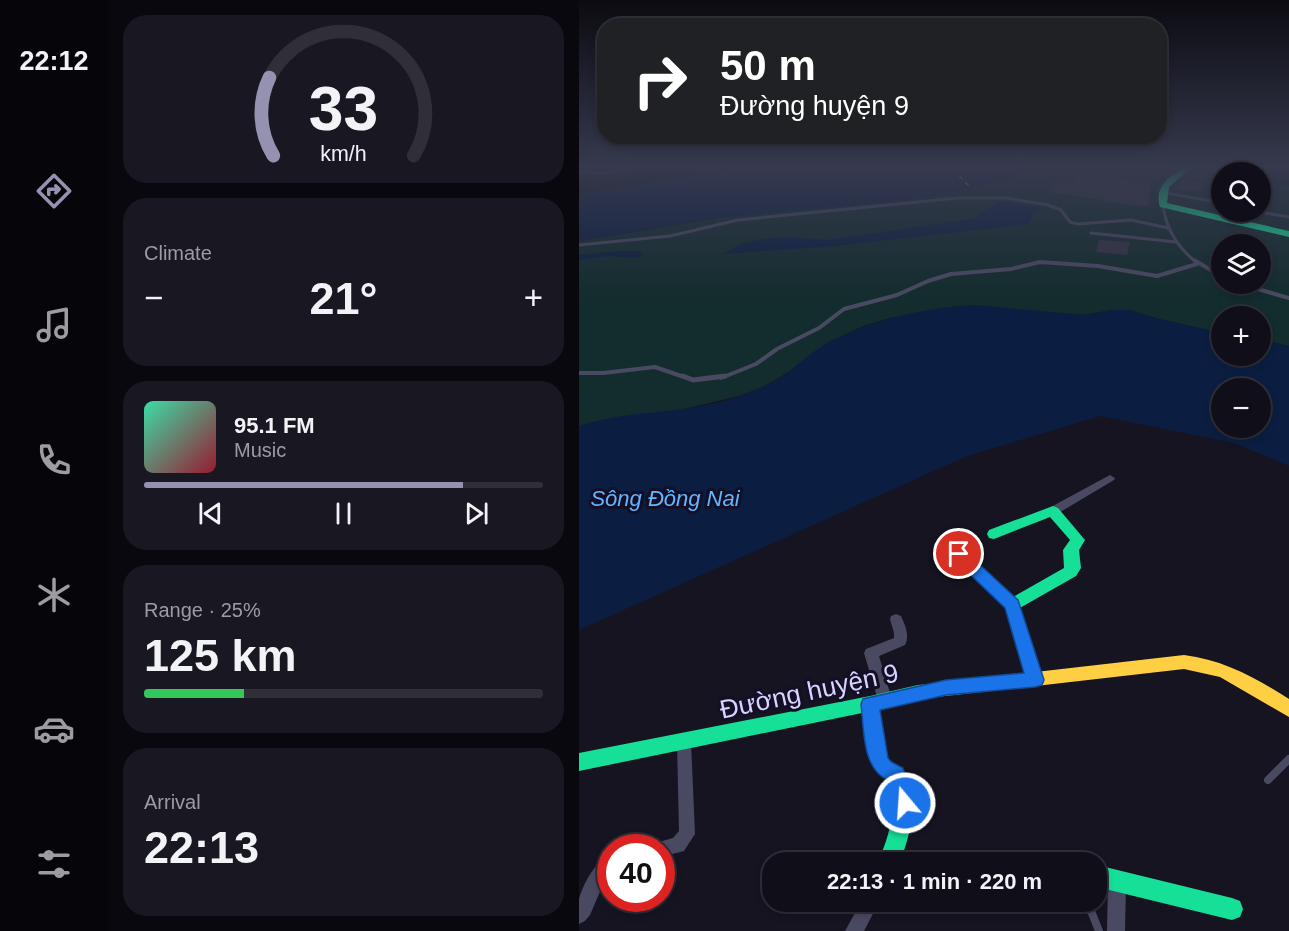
<!DOCTYPE html>
<html lang="en">
<head>
<meta charset="utf-8">
<style>
	body { margin:0; font-family:Arial,sans-serif; background:#191822; color:#f1f3f6; height:100vh; display:flex; flex-direction:column; font-size:22px; white-space:nowrap }
	* { box-sizing:border-box; margin:0 }
	p { font-size:20px; color:#9c9ca2 }
	.icon { flex:none; width:33px; height:33px; fill:none; stroke:currentColor; stroke-width:2; stroke-linecap:round; stroke-linejoin:round }
	.map { position:relative; flex:1; overflow:hidden }
	.side { display:flex; flex-direction:column; gap:15px; padding:15px; background:#09080e; width:471px }
	.side>* { flex:none }
	.top-card { position:absolute; left:18px; top:18px; width:570px; height:126px; border-radius:24px; box-shadow:0 3px 9px #0003,0 0 0 2px #302f38; background:#202124; color:#fff; overflow:hidden }
	.controls { position:absolute; left:632px; top:162px; display:grid; gap:12px }
	.controls a { display:grid; place-items:center; width:60px; height:60px; border-radius:50%; background:#100f19; box-shadow:0 3px 9px #0003,0 0 0 2px #302f38; font-size:30px }
	.speed { position:absolute; left:18px; top:834px; display:flex; gap:12px; font-size:30px; font-weight:700; text-align:center }
	.speed>* { display:grid; place-content:center; width:78px; height:78px; border-radius:50%; background:#100f19; box-shadow:0 3px 9px #0003,0 0 0 2px #302f38; line-height:1 }
	.speed .limit { border:9px solid #d22; background:#fff; color:#111 }
	.pin { position:absolute; display:grid; place-items:center; width:51px; height:51px; color:#fff; margin:-26px; border:3px solid #fff; border-radius:50%; box-shadow:0 2px 6px #0007 }
	.me { position:absolute; width:66px; margin:-33px; rotate:342deg; stroke-linejoin:round; filter:drop-shadow(0 0 4px #0008) }
	.turn { display:flex; align-items:center; gap:21px; height:126px; padding:0 24px; font-size:27px }
	.turn .icon { width:78px; height:78px; stroke-width:2.5 }
	.turn b { display:block; font-size:42px; line-height:51px }
	.big { font-size:45px; font-weight:700; line-height:1.1 }
	.side .card { flex:1; display:flex; flex-direction:column; justify-content:center; gap:9px; min-width:0; padding:0 21px; border-radius:24px; background:#191822 }
	.side .dial { align-items:center; gap:0 }
	.dial svg { height:156px; overflow:visible; fill:none; stroke:#302f38; stroke-width:7; stroke-linecap:round; text-anchor:middle }
	.dial text { fill:#f1f3f6; stroke:none }
	.song { display:flex; align-items:center; gap:18px }
	.cover { width:72px; height:72px; border-radius:9px; background:linear-gradient(135deg,hsl(160 70% 55%),hsl(350 70% 35%)) }
	.played { height:6px; border-radius:3px; background:linear-gradient(90deg,#9591b1 80%,#302f38 80%) }
	.keys { display:flex; justify-content:space-around; direction:ltr }
	.heat { display:flex; justify-content:space-between; align-items:center; font-size:33px; direction:ltr }
	.charge { height:9px; border-radius:4px; background:linear-gradient(90deg,#34c759 25%,#302f38 0) }
	.trip { position:absolute; left:183px; top:852px; width:345px; height:60px; border-radius:24px; background:#100f19; box-shadow:0 3px 9px #0003,0 0 0 2px #302f38; font-weight:700; line-height:60px; text-align:center }
	main { display:flex; flex:1; min-height:0 }
	.tabs { display:flex; flex-direction:column; width:108px; justify-content:space-around; align-items:center; background:#06060a; color:#9c9ca2 }
	.tabs .icon { width:42px; height:42px }
	.tabs .active { color:#9591b1 }
	.tabs b { font-size:27px; color:#f1f3f6 }
	.map>svg:first-child { display:block }
	.green { fill:#132c2d; fill-rule:evenodd }
	.water { fill:#0b1e41; fill-rule:evenodd }
	.lines { fill:none; stroke-linecap:round; stroke-linejoin:round }
	.ferry { stroke:#62b6ff; stroke-width:1.5; stroke-dasharray:4.5 4; stroke-linecap:butt }
	.building { fill:#343243 }
	.lane-far3 { stroke:#4a4962; stroke-width:3 }
	.lane-far2 { stroke:#4a4962; stroke-width:4 }
	.lane-far1 { stroke:#4a4962; stroke-width:5 }
	.lane { stroke:#4a4962; stroke-width:8 }
	.street { fill:#4a4962; fill-rule:evenodd }
	.fast { fill:#16e098; fill-rule:evenodd }
	.slow { fill:#ffcf43; fill-rule:evenodd }
	.route { fill:#1a73e8; stroke:#114b97; stroke-width:1.5 }
	.labels { text-anchor:middle; dominant-baseline:central; stroke-width:6; stroke-linejoin:round; paint-order:stroke }
	.water-label { font-size:22px; font-style:italic; fill:#62b6ff; stroke:#130f26 }
	.near-street-label { font-size:26px; fill:#d9d4ff; stroke:#130f26 }
</style>
</head>
<body>
<main>
<nav class="tabs">
<b>22:12</b>
<svg class="icon active" aria-label="directions" viewBox="0 0 24 24"><path d="M12 3l9 9-9 9-9-9zM9 14v-3h6M13 9l2 2-2 2"/></svg>
<svg class="icon" aria-label="music" viewBox="0 0 24 24"><path d="M9 18V5l10-2v13"/><circle cx="6" cy="18" r="3"/><circle cx="16" cy="16" r="3"/></svg>
<svg class="icon" aria-label="phone" viewBox="0 0 24 24"><path d="M5 4h4l2 5-3 2q2 4 5 5l2-3 5 2v4C11 20 4 13 5 4z"/></svg>
<svg class="icon" aria-label="climate" viewBox="0 0 24 24"><path d="M12 3v18M4 7l16 10M4 17L20 7"/></svg>
<svg class="icon" aria-label="car" viewBox="0 0 24 24"><path d="M5 17H2v-5l4-1 3-4h7l3 4 3 1v5h-3M9 17h6M6 11h13"/><circle cx="7" cy="17" r="2"/><circle cx="17" cy="17" r="2"/></svg>
<svg class="icon" aria-label="filters" viewBox="0 0 24 24"><path d="M4 7h16M4 17h16"/><circle cx="9" cy="7" r="2"/><circle cx="15" cy="17" r="2"/></svg>
</nav>
<section class="side">
<div class="card dial"><svg viewBox="0 0 100 80">
<path d="M14 69A42 42 0 1 1 86 69"/>
<path d="M14 69A42 42 0 0 1 12 29" stroke="#9591b1"/>
<text x="50" y="56" font-size="32" font-weight="700">33</text>
<text x="50" y="72" font-size="11">km/h</text>
</svg></div>
<div class="card"><p>Climate</p>
<div class="heat"><a>−</a><b class="big">21°</b><a>+</a></div>
</div>
<div class="card">
<div class="song"><i class="cover"></i><div><b>95.1 FM</b><p>Music</p></div></div>
<div class="played"></div>
<div class="keys"><svg class="icon" aria-label="previous" viewBox="0 0 24 24"><path d="M18 5L8 12l10 7zM5 5v14"/></svg><svg class="icon" aria-label="pause" viewBox="0 0 24 24"><path d="M8 5v14M16 5v14"/></svg><svg class="icon" aria-label="next" viewBox="0 0 24 24"><path d="M6 5l10 7-10 7zM19 5v14"/></svg></div>
</div>
<div class="card"><p>Range · 25%</p><b class="big">125 km</b><div class="charge"></div></div>
<div class="card"><p>Arrival</p><b class="big">22:13</b></div>
</section>
<div class="map">
<svg width="710" height="931" viewBox="0 0 710 931">
	<rect width="100%" height="100%" fill="#161421"/>
	<path class="green" d="M466 168H597L596 169 642 177V212H681V183L710 186V346L681 340V316H642V333L580 319 550 310H533L505 315 379 306 311 318 285 326 250 342 208 373 186 386 160 396 93 412 41 417 0 426V241L139 218 391 187ZM642 244H681V284H642Z"/>
	<path class="water" d="M167 168H466L419 178 371 193 330 200 139 218 0 241V194Z
		M421 201 462 208 452 218 449 224 255 246 145 254 162 244 184 239 205 237 249 240 393 219Z
		M40 251H59L65 255 57 258 29 256 0 260V255Z
		M396 305 505 315 533 310H550L580 319 642 333V356H681V340L710 346V466L655 443 521 416 388 456 0 630V426C52 409 108 415 161 396 178 390 196 382 210 372 223 361 236 350 250 342 295 319 346 308 396 305ZM642 388H681V428H642Z"/>
	<g class="lines">
		<path class="ferry" d="M378 168 381 177 391 187"/>
	</g>
	<path class="building" d="M499 175 572 183 569 206 524 202 525 200 470 192 475 182 495 184Z
		M601 181 624 183V191L598 189Z
		M520 240 551 242 548 255 517 252Z"/>
	<g class="lines">
		<path class="lane-far3" d="M0 172 28 173 47 168
			M582 192 642 203
			M584 205C587 229 598 247 617 262
			M681 212 710 217
			M512 233 597 242
			M0 245 91 236 159 220 379 198H427L469 205 482 210 491 222 499 224 552 220 589 228"/>
		<path class="lane-far2" d="M615 260 642 276
			M661 284 710 298
			M0 373H24L76 367 108 378
			M142 378 177 364 198 349 240 328 265 309 318 295 349 281 372 274 432 269 461 262 519 266 578 276 618 264"/>
		<path class="lane-far1" d="M104 376 114 380 146 376"/>
		<path class="lane" d="M689 780 710 759
			M498 906 512 911 520 931"/>
		<path class="street" d="M531 475 536 478 535 480 478 514H470L468 511 470 508Z
			M380 550 384 551 437 602 463 679 461 683 456 685 451 683 449 679 427 607 376 557 374 554 376 551Z
			M317 614 322 616C326 625 331 635 326 645L300 656 313 700 311 704 306 706 301 704 299 700 285 653 287 649 315 638V633L311 619 312 616Z
			M105 736 110 737 112 742 116 834 105 851 82 857V848H74L76 843 94 838 100 831 98 742 100 737Z
			M32 855V874L23 887 11 915 6 921 0 924C0 916 0 906 0 899 5 883 15 862 32 855Z
			M538 874 544 876 547 882 546 931H528L529 882 532 876Z
			M282 902H300L285 931H266Z"/>
		<path class="fast" d="M604 168H612L590 187 588 203 710 231V237L581 207C575 188 589 177 604 168Z
			M474 506 479 508 506 540 500 550 502 568 497 576 439 609 433 611 427 609 425 605 427 601 485 568 484 550 491 540 471 517 415 539 410 538 408 534 410 530Z
			M430 675 436 677 439 682 436 687 430 689 339 699 301 709 309 758C313 763 320 765 324 770 344 793 330 838 321 862H299C310 836 319 809 309 781 284 766 287 739 283 713L0 771V753L291 696 339 685Z
			M518 865 653 898 661 901 664 909 661 917 653 920 518 887Z"/>
		<path class="slow" d="M605 655C645 660 677 678 710 699V717L641 677 605 669 430 689 424 687 421 682 424 677 430 675Z"/>
	</g>
	<linearGradient id="sky" x2="0" y2="1"><stop stop-color="#0c0b12"/><stop offset="0.56" stop-color="#363a4e"/><stop offset="1" stop-color="#363a4e" stop-opacity="0"/></linearGradient>
	<rect width="710" height="298" fill="url(#sky)"/>
	<path class="route" d="M380 549 385 550 439 600 465 680 463 685 456 687 367 695 301 710 309 758 312 762 324 768 336 803 333 810 326 813 319 810 308 780C283 767 285 730 282 704L284 699 367 680 445 673 426 608 374 558 372 554 374 550Z"/>
	<g class="labels">
		<g class="water-label">
			<text x="86" y="498">Sông Đồng Nai</text>
		</g>
		<g class="near-street-label">
			<text transform="translate(230 691) rotate(-12)">Đường huyện 9</text>
		</g>
	</g>
</svg>
<div class="controls">
<a><svg class="icon" aria-label="search" viewBox="0 0 24 24"><circle cx="10" cy="10" r="6"/><path d="M15 15l6 6"/></svg></a>
<a><svg class="icon" aria-label="layers" viewBox="0 0 24 24"><path d="M12 4l9 5-9 5-9-5zM3 14l9 5 9-5"/></svg></a>
<a>+</a>
<a>−</a>
</div>
<div class="speed"><div class="limit">40</div></div>
<div class="pin" style="left:380px;top:554px;background:#d93025"><svg class="icon" aria-label="arrive" viewBox="0 0 24 24"><path d="M6 21V4h12l-3 4 3 4H6"/></svg></div>
<svg class="me" style="left:326px;top:803px" viewBox="-20 -20 40 40"><circle r="17" fill="#1a73e8" stroke="#fff" stroke-width="3"/><path d="M0-11L8 9 0 5-8 9z" fill="#fff"/></svg>
<div class="trip">22:13 · 1 min · 220 m</div>
<div class="top-card">
<div class="turn"><svg class="icon" aria-label="right" viewBox="0 0 24 24"><path d="M7 20v-9h11M14 6l5 5-5 5"/></svg><div><b>50 m</b>Đường huyện 9</div></div>
</div>
</div>
</main>
</body>
</html>
